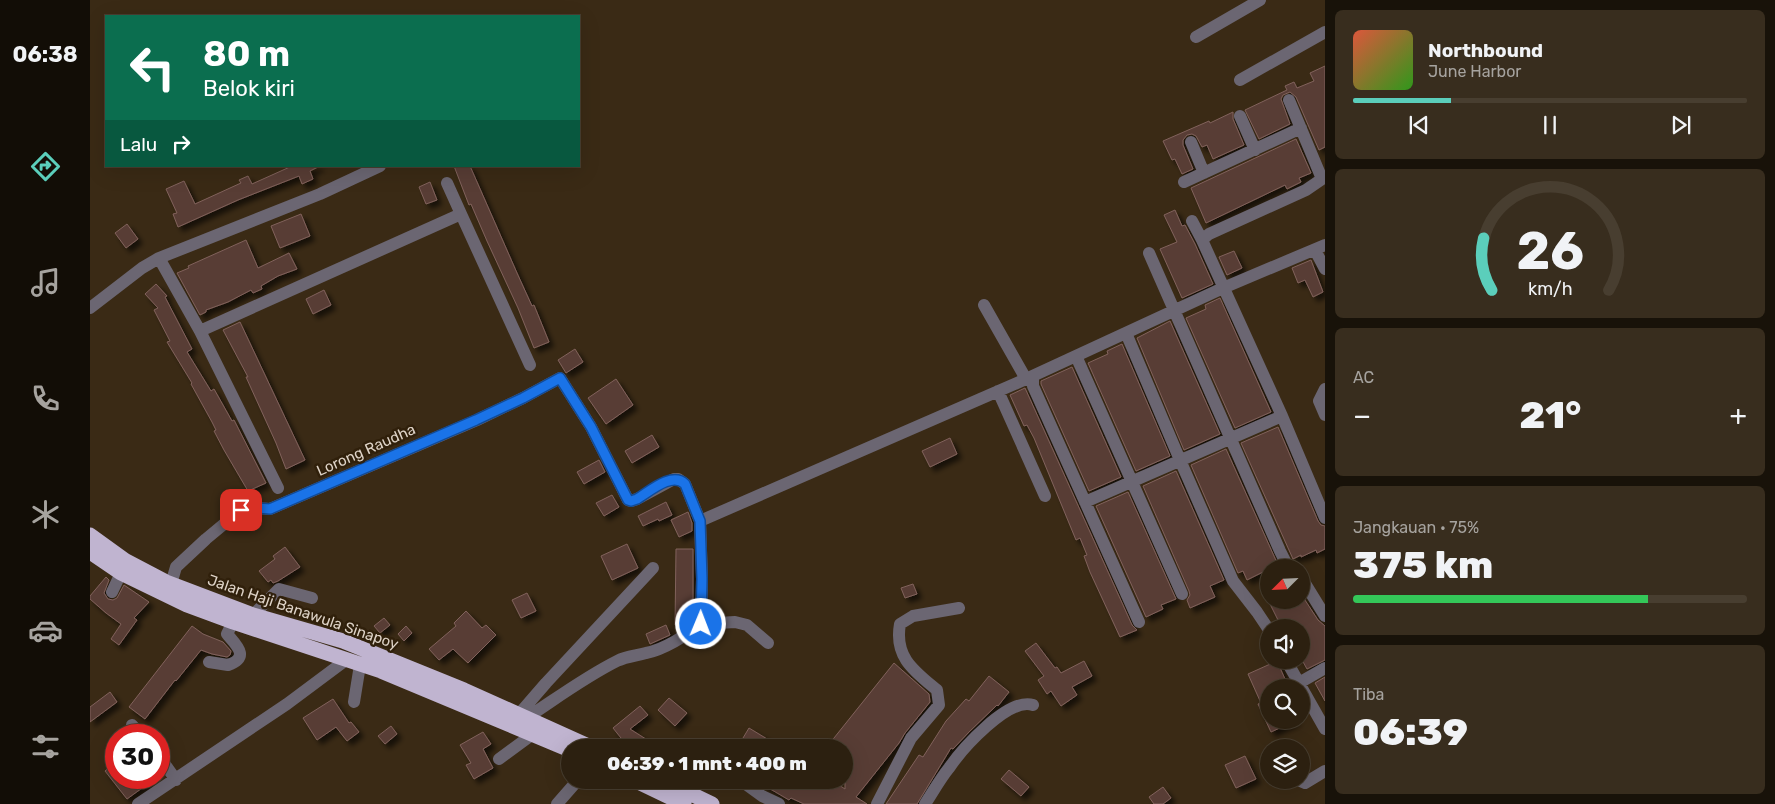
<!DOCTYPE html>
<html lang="id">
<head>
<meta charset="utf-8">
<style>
	body { margin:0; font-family:Rubik,sans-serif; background:#382d1e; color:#f1f3f6; height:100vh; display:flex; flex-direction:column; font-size:19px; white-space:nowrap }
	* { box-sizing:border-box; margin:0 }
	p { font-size:16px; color:#a6a39f }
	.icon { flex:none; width:28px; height:28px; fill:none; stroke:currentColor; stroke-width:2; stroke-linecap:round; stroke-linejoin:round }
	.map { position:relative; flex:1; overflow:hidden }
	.details { display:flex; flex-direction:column; gap:10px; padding:10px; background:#181209; width:450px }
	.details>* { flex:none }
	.banner { position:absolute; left:15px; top:15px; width:475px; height:152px; border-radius:0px; box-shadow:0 5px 20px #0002,0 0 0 1px #483e30; background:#0b6e4f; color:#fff; overflow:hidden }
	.needle { width:32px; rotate:246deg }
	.tools { position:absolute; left:1170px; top:559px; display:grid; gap:10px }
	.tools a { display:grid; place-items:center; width:50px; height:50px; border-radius:50%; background:#2c2010; box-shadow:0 5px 20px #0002,0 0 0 1px #483e30; font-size:25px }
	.speed { position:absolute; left:15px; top:724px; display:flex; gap:10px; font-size:25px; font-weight:700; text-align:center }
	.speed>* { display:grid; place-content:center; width:65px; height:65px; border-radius:50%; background:#2c2010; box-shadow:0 5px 20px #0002,0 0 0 1px #483e30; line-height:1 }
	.speed .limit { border:8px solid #d22; background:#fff; color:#111 }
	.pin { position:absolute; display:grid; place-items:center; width:42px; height:42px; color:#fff; margin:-21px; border-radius:10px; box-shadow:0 2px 8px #0006 }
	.me { position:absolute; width:55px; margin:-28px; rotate:1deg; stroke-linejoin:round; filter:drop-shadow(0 0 4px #0008) }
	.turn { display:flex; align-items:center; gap:18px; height:105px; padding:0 15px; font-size:22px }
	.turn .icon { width:65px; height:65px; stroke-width:2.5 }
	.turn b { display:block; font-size:35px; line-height:42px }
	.then { display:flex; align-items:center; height:48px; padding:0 15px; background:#0003; gap:10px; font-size:19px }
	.big { font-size:38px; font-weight:800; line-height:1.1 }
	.details .widget { flex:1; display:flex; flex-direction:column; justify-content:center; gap:8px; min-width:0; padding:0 18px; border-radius:8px; background:#382d1e }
	.details .dial { align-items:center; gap:0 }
	.dial svg { height:130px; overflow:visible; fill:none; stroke:#483e30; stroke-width:7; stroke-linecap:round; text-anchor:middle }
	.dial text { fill:#f1f3f6; stroke:none }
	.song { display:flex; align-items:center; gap:15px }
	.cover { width:60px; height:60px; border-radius:8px; background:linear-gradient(135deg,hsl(10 70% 55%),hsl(110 70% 35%)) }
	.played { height:5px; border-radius:2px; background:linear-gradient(90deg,#5bcebb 25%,#483e30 25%) }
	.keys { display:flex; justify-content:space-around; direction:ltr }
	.heat { display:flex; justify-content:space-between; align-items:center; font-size:28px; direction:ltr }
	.charge { height:8px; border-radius:4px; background:linear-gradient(90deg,#34c759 75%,#483e30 0) }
	.trip { position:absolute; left:471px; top:739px; width:292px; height:50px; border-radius:25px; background:#2c2010; box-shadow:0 5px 20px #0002,0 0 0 1px #483e30; font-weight:800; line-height:50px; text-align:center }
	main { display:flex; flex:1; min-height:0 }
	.tabs { display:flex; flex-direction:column; width:90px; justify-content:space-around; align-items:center; background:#120d06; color:#a6a39f }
	.tabs .icon { width:35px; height:35px }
	.tabs .active { color:#5bcebb }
	.tabs b { font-size:22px; color:#f1f3f6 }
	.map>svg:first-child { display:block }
	.building { fill:#583c36; stroke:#81625b; filter:url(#shadow) }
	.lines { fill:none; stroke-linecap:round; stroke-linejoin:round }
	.minor { stroke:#6b6672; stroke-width:12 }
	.highway { stroke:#c0b4d0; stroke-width:15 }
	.route-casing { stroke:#114b97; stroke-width:12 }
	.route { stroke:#1a73e8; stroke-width:9 }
	.labels { text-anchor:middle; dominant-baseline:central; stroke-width:5; stroke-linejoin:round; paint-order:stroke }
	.street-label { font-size:15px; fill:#ded3c7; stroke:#30200b }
</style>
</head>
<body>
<main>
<nav class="tabs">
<b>06:38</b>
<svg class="icon active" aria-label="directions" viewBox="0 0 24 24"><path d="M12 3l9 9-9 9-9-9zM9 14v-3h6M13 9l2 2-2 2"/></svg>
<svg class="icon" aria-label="music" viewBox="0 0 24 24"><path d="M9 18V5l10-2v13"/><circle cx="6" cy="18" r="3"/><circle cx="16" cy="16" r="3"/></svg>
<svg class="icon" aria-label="phone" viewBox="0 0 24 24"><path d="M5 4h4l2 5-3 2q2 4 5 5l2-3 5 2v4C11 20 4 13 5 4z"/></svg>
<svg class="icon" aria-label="climate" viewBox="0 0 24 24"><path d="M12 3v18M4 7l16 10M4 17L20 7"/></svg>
<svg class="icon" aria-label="car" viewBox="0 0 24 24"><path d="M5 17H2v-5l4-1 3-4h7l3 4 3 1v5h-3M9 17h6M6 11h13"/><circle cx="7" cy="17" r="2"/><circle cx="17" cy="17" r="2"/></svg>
<svg class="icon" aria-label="filters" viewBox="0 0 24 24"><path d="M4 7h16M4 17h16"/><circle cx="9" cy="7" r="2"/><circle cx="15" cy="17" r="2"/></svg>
</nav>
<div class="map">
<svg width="1235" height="804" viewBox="0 0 1235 804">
	<defs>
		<filter id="shadow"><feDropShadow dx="4.5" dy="4.5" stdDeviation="2.5" flood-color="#0009"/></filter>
	</defs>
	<rect width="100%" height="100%" fill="#3a2a15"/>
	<path class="building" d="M1235 66V147L1229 150 1206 97 1200 92 1193 95 1191 99 1200 124 1169 139 1155 110 1197 90 1195 86 1204 82 1207 88 1224 81 1220 73Z
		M1143 112V119L1154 145 1123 159 1117 145 1112 147 1106 136 1102 134 1097 135 1093 140V145L1103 169 1092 174 1085 159 1082 160 1073 141 1119 121 1120 123Z
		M1206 139 1221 173 1209 178 1211 182 1197 189 1195 185 1116 223 1101 188Z
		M202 166H230L220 171 223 179 212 184 209 176 148 200 88 227 83 214 87 213 76 189 94 181 105 204 151 183 149 180 158 176 162 184Z
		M364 166H380L427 273 442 306 444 305 459 342 444 348 428 308 397 241 381 204 379 205Z
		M340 182 347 200 336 204 329 187Z
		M1085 210 1092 226 1095 225 1105 244 1123 284 1092 298 1070 249 1087 242 1074 215Z
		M211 214 220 236 190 248 181 226Z
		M37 224 48 239 36 248 25 233Z
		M156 240 168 268 199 253 207 269 188 276 171 286 172 289 163 293 161 290 138 302 116 310V312L110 315 87 273 99 268 98 266Z
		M1144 251 1152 268 1137 275 1129 257Z
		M1221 260 1233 292 1223 297 1215 280 1208 283 1202 268Z
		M66 284 77 296 75 297 102 349 97 352 121 391 124 389 142 421 144 420 176 483 158 491 134 450 124 431 126 430 122 422 101 384 102 383 77 342 80 341 64 310 68 308 55 294Z
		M234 290 241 305 223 314 216 299Z
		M1130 298 1181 412 1145 428 1096 318 1116 309 1115 305Z
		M1080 321 1130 434 1094 450 1047 338Z
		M150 322 215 460 196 469 186 443 156 377H158L133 330Z
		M1032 344 1080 456 1046 471 998 363 1018 354 1017 351Z
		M485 349 493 362 476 373 468 360Z
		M982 367 1031 477 999 491 951 384V381Z
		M526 379 543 405 516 424 498 398Z
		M935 388 1042 625 1047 630 1030 637 1000 572 994 556 997 555 990 538 986 540 944 438 937 425 934 426 920 395Z
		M1188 427 1228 521 1231 525 1235 526V549L1227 553 1226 550 1211 557V555L1203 559 1151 443Z
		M562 435 569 447 542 463 535 451Z
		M860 438 867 454 840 467 832 451Z
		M1136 449 1188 565 1179 568V569L1157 580 1153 571 1148 573 1101 465Z
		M509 460 515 472 494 484 487 472Z
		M1086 471 1134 580 1120 586 1125 597 1100 608 1097 600 1100 595 1099 591 1053 486Z
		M1038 492 1086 599 1071 605 1073 609 1056 617 1006 506Z
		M522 495 529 507 514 516 506 503Z
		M576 502 582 515 569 521 568 519 553 526 548 516Z
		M598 512 602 523V531L589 537 581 520Z
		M537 544 548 568 522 580 511 556Z
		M195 547 210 567 188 581 183 583 181 580 178 582 169 571 185 559 183 556Z
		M586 549H603V620L596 625H585Z
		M16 577 19 580 14 593 18 599 23 600 27 598 34 585 59 602 44 618 47 620 29 645 21 639 31 624 16 613 0 599V596Z
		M823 584 827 594 815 598 811 588Z
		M437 593 446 611 431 618 422 600Z
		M1211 594 1228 620 1235 626V660L1217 669 1211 658V628H1196L1193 622 1190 624 1178 600H1211Z
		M376 611 392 628 396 625 406 635 378 663 363 649 349 660 339 649 366 626 364 623Z
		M294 618 300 625 290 633 284 626Z
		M576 625 580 635 560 644 556 634Z
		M102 626 113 634 133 642 141 651 140 655 137 657 122 654 111 650 86 681 85 680 55 719 39 707Z
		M316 626 322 633 314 641 308 634Z
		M946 643 965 668 967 667 971 673 994 661 1002 676 982 687 987 695 971 706 961 691 957 694 948 680 954 676 935 651Z
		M1187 661 1199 688H1179V720H1207L1181 732 1168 704 1171 703 1158 674Z
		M804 663 839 694 840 702 815 733 809 743 766 797 777 804H714L701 798 699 800 665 780H741L755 789V748H736Z
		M899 676 919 692 908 706 907 705 879 732 863 749 861 748 827 804H796L829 755 833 757 856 721 876 699 879 701Z
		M1235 677V701L1225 683Z
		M20 692 27 702 0 722V707Z
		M579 698 597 713 585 726 568 710Z
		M243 699 259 723 261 722 269 732 257 741 246 727 227 740 213 718Z
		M550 706 558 715 540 729 559 741 555 748H539L523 728Z
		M301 726 307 734 295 744 288 736Z
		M659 728 692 748H647Z
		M393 732 401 744 393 749 403 768 384 779 376 765 381 763 370 745Z
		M1155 756 1166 779 1146 788 1135 765Z
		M22 765 26 771V778H55L59 783 37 799 15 771Z
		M919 770 939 787 931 796 911 779Z
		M1073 787 1081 798 1073 804H1064L1059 797Z"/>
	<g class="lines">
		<path class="minor" d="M1106 37 1170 0
			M1150 80 1235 32
			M1199 100 1232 179
			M1150 116 1165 150
			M1101 142 1114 173
			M1235 177 1216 190 1119 234 1112 240 1192 416 1235 518
			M1094 182 1211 128
			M357 183 371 214
			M1102 221 1112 240
			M1225 250 1235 269
			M1059 253 1190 551 1196 563 1200 568
			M69 258 110 331 188 488
			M894 305 936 379
			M0 308 52 268 69 258 230 194 290 166
			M110 331 371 214 440 365
			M1036 333 1090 460 1143 581 1167 612 1179 630
			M986 356 1092 594
			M943 376V386L1049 622
			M1235 389 1229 401 1235 415
			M908 391 955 496
			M995 502 1192 416
			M610 521 936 379 1133 288 1235 245
			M1211 577 1235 616
			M81 584 86 567 116 539 151 510 156 507 180 509 387 420 433 398 470 378 501 427 538 500 541 501 547 499 584 479H588L595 484 610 521 612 579 611 624C597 635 573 650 556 653 546 656 537 656 527 661 495 677 467 698 438 717
			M22 592 31 573
			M163 615 189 589 222 598
			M611 624 645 622 657 625 678 643
			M1196 660 1235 729
			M119 662 138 665C160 657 147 646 137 634L143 622
			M1209 683 1235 668
			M264 702 270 665
			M430 713 456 683 563 568
			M42 725 51 735
			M69 756 86 780
			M409 759 443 734
			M650 780 672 796 689 804
			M1208 780 1215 783 1235 771
			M48 804 197 704 256 660
			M467 804 488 780
			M787 804 821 738 849 705 847 690C824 671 804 657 810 624L823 616 869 608
			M835 804C843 792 850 779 859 768 872 749 918 697 943 705"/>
		<path class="highway" d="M0 535 36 561 76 582 163 615 253 641 374 690 503 748
			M0 552 31 573 97 605 143 622 291 671 480 750
			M544 780 594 804
			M572 780 622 804"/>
	</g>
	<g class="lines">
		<defs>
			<path id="route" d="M151 510 156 507 180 509 386 420 433 398 470 378 501 427 538 500 541 501 547 499C559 492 582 471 595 484L610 521 612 579 611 624"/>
		</defs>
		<use href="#route" class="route-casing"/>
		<use href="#route" class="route"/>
	</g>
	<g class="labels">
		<g class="street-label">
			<text transform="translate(276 450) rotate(-24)">Lorong Raudha</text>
			<text transform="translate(213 612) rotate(19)">Jalan Haji Banawula Sinapoy</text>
		</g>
	</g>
</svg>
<div class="tools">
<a><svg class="needle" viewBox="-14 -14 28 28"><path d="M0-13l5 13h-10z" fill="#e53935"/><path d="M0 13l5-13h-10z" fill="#a6a39f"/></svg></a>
<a><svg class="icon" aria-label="sound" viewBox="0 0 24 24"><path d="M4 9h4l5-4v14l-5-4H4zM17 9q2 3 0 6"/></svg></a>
<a><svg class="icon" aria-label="search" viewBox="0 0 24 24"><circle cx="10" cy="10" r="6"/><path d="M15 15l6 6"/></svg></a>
<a><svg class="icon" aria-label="layers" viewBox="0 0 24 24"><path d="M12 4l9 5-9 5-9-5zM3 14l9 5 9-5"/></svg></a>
</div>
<div class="speed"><div class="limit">30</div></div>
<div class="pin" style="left:151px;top:510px;background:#d93025"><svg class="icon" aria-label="arrive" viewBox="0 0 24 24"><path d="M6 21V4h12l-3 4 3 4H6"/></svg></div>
<svg class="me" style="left:611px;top:624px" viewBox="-20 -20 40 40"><circle r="17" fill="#1a73e8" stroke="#fff" stroke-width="3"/><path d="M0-11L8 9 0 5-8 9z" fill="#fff"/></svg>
<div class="trip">06:39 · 1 mnt · 400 m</div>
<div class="banner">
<div class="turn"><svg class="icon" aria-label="left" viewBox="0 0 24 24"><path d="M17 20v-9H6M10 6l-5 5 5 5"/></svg><div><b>80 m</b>Belok kiri</div></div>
<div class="then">Lalu<svg class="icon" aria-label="right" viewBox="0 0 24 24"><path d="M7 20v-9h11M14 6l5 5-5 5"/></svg></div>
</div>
</div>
<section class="details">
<div class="widget">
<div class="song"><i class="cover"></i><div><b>Northbound</b><p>June Harbor</p></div></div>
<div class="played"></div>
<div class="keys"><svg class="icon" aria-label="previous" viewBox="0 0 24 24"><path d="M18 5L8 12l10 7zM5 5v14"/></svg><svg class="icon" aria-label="pause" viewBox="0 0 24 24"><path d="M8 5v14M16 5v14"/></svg><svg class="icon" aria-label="next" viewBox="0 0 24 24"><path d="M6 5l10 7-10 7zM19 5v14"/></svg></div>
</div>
<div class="widget dial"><svg viewBox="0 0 100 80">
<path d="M14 69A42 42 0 1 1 86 69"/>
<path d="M14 69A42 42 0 0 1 9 37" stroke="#5bcebb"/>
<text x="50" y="56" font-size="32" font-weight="700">26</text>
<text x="50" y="72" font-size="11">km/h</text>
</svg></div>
<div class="widget"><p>AC</p>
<div class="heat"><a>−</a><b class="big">21°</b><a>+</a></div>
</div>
<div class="widget"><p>Jangkauan · 75%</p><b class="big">375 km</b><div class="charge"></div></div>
<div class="widget"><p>Tiba</p><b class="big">06:39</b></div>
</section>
</main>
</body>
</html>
